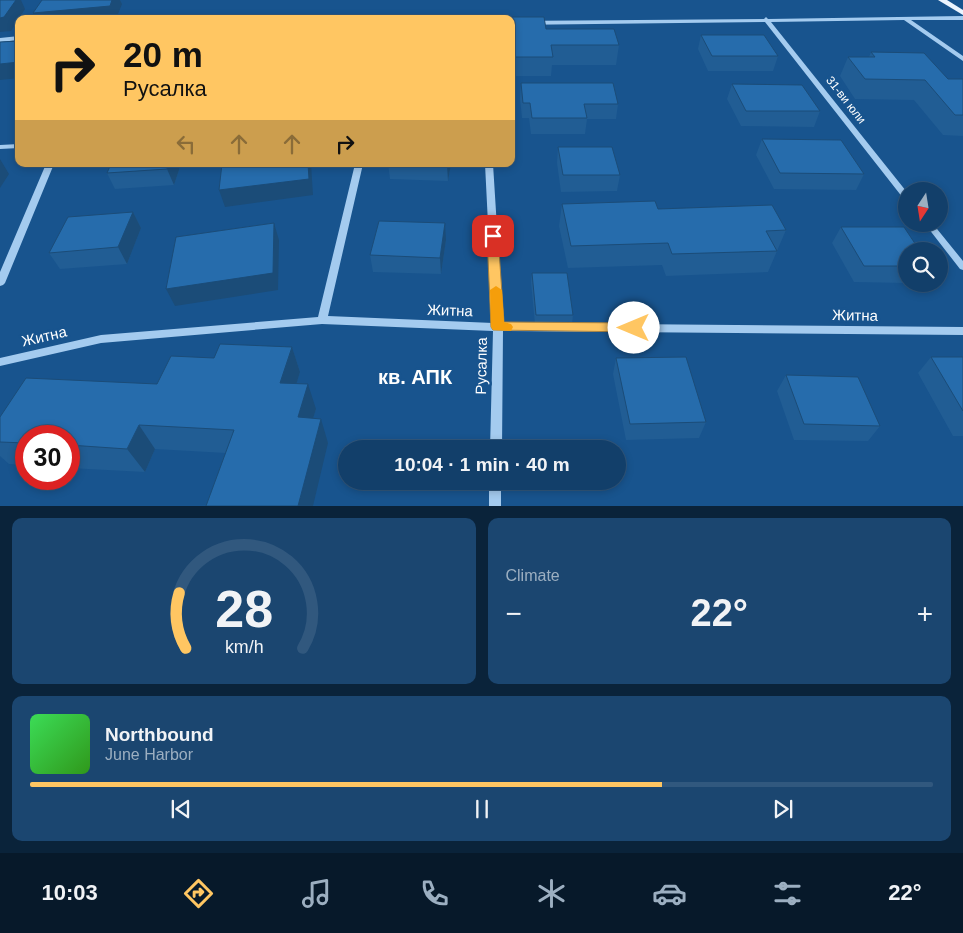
<!DOCTYPE html>
<html lang="en">
<head>
<meta charset="utf-8">
<style>
	body { margin:0; font-family:Arial,sans-serif; background:#1b4670; color:#f1f3f6; height:100vh; display:flex; flex-direction:column; font-size:19px; white-space:nowrap }
	* { box-sizing:border-box; margin:0 }
	p { font-size:16px; color:#9cafc1 }
	.icon { flex:none; width:28px; height:28px; fill:none; stroke:currentColor; stroke-width:2; stroke-linecap:round; stroke-linejoin:round }
	.map { position:relative; height:506px; overflow:hidden }
	.side { display:flex; flex-direction:column; gap:12px; padding:12px; background:#0a233a; flex:1 }
	.side>* { flex:none }
	.top-card { position:absolute; left:15px; top:15px; width:500px; height:152px; border-radius:10px; box-shadow:0 2px 8px #0003,0 0 0 1px #31587e; background:#ffc662; color:#111; overflow:hidden }
	.needle { width:32px; rotate:192deg }
	.tools { position:absolute; left:898px; top:182px; display:grid; gap:10px }
	.tools a { display:grid; place-items:center; width:50px; height:50px; border-radius:50%; background:#123f6a; box-shadow:0 2px 8px #0003,0 0 0 1px #31587e; font-size:25px }
	.speed { position:absolute; left:15px; top:425px; display:flex; gap:10px; font-size:25px; font-weight:700; text-align:center }
	.speed>* { display:grid; place-content:center; width:65px; height:65px; border-radius:50%; background:#123f6a; box-shadow:0 2px 8px #0003,0 0 0 1px #31587e; line-height:1 }
	.speed .limit { border:8px solid #d22; background:#fff; color:#111 }
	.pin { position:absolute; display:grid; place-items:center; width:42px; height:42px; color:#fff; margin:-21px; border-radius:10px; box-shadow:0 2px 8px #0006 }
	.me { position:absolute; width:55px; margin:-28px; rotate:270deg; stroke-linejoin:round; filter:drop-shadow(0 0 4px #0008) }
	.turn { display:flex; align-items:center; gap:18px; height:105px; padding:0 25px; font-size:22px }
	.turn .icon { width:65px; height:65px; stroke-width:2.5 }
	.turn b { display:block; font-size:35px; line-height:42px }
	.lanes { display:flex; align-items:center; height:48px; padding:0 25px; background:#0003; justify-content:center; gap:25px; direction:ltr }
	.lanes .off { opacity:.35 }
	.big { font-size:38px; font-weight:700; line-height:1.1 }
	.side .card { flex:1; display:flex; flex-direction:column; justify-content:center; gap:8px; min-width:0; padding:0 18px; border-radius:10px; background:#1b4670 }
	.side .dial { align-items:center; gap:0 }
	.dial svg { height:130px; overflow:visible; fill:none; stroke:#31587e; stroke-width:7; stroke-linecap:round; text-anchor:middle }
	.dial text { fill:#f1f3f6; stroke:none }
	.song { display:flex; align-items:center; gap:15px }
	.cover { width:60px; height:60px; border-radius:8px; background:linear-gradient(135deg,hsl(130 70% 55%),hsl(110 70% 35%)) }
	.played { height:5px; border-radius:2px; background:linear-gradient(90deg,#ffc662 70%,#31587e 70%) }
	.keys { display:flex; justify-content:space-around; direction:ltr }
	.heat { display:flex; justify-content:space-between; align-items:center; font-size:28px; direction:ltr }
	.side .tiles { flex:1; display:grid; gap:12px; grid-template-columns:1fr 1fr }
	.card:last-child { grid-column:span 2 }
	.trip { position:absolute; left:338px; top:440px; width:288px; height:50px; border-radius:25px; background:#123f6a; box-shadow:0 2px 8px #0003,0 0 0 1px #31587e; font-weight:700; line-height:50px; text-align:center }
	.tab-bar { display:flex; height:80px; justify-content:space-around; align-items:center; background:#07192a; color:#9cafc1 }
	.tab-bar .icon { width:35px; height:35px }
	.tab-bar .selected { color:#ffc662 }
	.tab-bar b { font-size:22px; color:#f1f3f6 }
	.map>svg:first-child { display:block }
	.lines { fill:none; stroke-linecap:round; stroke-linejoin:round }
	.minor { fill:#a4cbef; fill-rule:evenodd }
	.major { fill:#ecf5ff; fill-rule:evenodd }
	.wall { fill:#215d94 }
	.shaded-wall { fill:#1b4c78 }
	.building { fill:#266cac; stroke:#1b4c78 }
	.route { fill:#ffc662; stroke:#a68140 }
	.slow { fill:#f59e0b }
	.labels { text-anchor:middle; dominant-baseline:central; stroke-width:5; stroke-linejoin:round; paint-order:stroke }
	.far-street-label { font-size:12px; fill:#fff; stroke:#18548e }
	.street-label { font-size:15px; fill:#fff; stroke:#18548e }
	.district-label { font-size:20px; font-weight:bold; fill:#fff; stroke:#18548e }
</style>
</head>
<body>
<div class="map">
<svg width="963" height="506" viewBox="0 0 963 506">
	<rect width="100%" height="100%" fill="#18548e"/>
	<g class="lines">
		<path class="minor" d="M963 16V20H911L963 56V61L904 20 771 22 906 191V199L903 198 765 22 511 25V21L764 19 766 17 768 19Z
			M19 36V40L0 42V38Z
			M19 144V148L0 149V145Z
			M46 164H54L5 283 3 285 0 286V272Z
			M355 164H363L328 316 493 323 485 164H493L503 323 963 327V335L503 331 502 449H490L493 331 322 324 101 343 0 366V358L101 335 318 317Z
			M925 224H933L963 261V270L960 269Z
			M489 481H501V506H489Z"/>
		<path class="major" d="M938 0H947L963 10V15Z"/>
	</g>
	<path class="wall" d="M512 17 546 29 619 45 616 65H552L551 76H514L511 36Z
		M701 35 778 56 773 71H708L698 49Z
		M871 52 948 79H963V136L943 135 914 100 855 99 840 76 848 57H869Z
		M521 83 618 104 616 119H587L585 134H531L529 118H522L520 99Z
		M732 84 820 111 814 127 741 126 727 99Z
		M762 139 864 174 856 190 774 189 756 155Z
		M558 147 620 175 617 191 561 192 557 163Z
		M111 164H181L174 185 115 189 107 173Z
		M388 164H451L448 181 390 179Z
		M562 204 658 209 786 230 768 272 666 276 662 265 568 268 559 226Z
		M133 212 141 228 127 264 60 269 49 253Z
		M841 227 906 251V283L854 282 832 243Z
		M446 240 441 274 373 272 370 255Z
		M532 273 573 315 572 324H535L531 282Z
		M292 347 300 372 296 384 316 409 313 418 328 443 226 453 155 449 145 472 69 468V436H26V465L9 464 0 456V442L157 384 214 358Z
		M931 357H963V436H953L918 373Z
		M616 358 706 422 699 438 626 440 613 374Z
		M786 375 880 426 868 441 794 440 777 391Z"/>
	<path class="shaded-wall" d="M16 0H21L25 9 11 31 0 32V18Z
		M112 0H120L122 4 116 19H36L33 13Z
		M19 62V78L0 80V64Z
		M0 159 9 174 0 188Z
		M169 164H181L174 185 167 169Z
		M308 164H311L313 195 225 207 219 190Z
		M448 164H451L448 181 447 165Z
		M133 212 141 228 127 264 118 247Z
		M274 223 279 240 278 290 175 306 166 289Z
		M445 223 446 240 441 274 440 258Z
		M292 347 300 372 289 408 280 383Z
		M308 384 316 409 306 441 298 417Z
		M321 419 328 443 313 506H298Z
		M139 425 155 449 145 472 127 449Z"/>
	<path class="building" d="M0 0H16L4 17 0 18Z
		M42 0H112L110 6 33 13Z
		M512 17H544L546 29H614L619 45H551L553 57H515Z
		M701 35H764L778 56H712Z
		M19 41V62L0 64V42Z
		M871 52 924 53 948 79H963V115H955L925 80 865 79 848 57H875Z
		M521 83H613L618 104H584L587 118H532L530 103H523Z
		M732 84 802 85 820 111H746Z
		M762 139 841 140 864 174 780 173Z
		M558 147H612L620 175H563Z
		M111 164H169L167 169 107 173Z
		M222 164H308L309 179 219 190Z
		M417 164H448L447 165Z
		M655 201 658 209 772 205 786 230 766 231 777 251 672 254 668 243 571 246 562 204Z
		M133 212 118 247 49 253 68 217Z
		M379 221 445 223 440 258 370 255Z
		M274 223 273 273 166 289 176 237Z
		M841 227H904L920 251H906V266H864Z
		M532 273H567L573 315H536Z
		M220 344 292 347 280 383 308 384 298 417 321 419 298 506H206L234 430 139 425 127 449 69 445V436H26V443L0 442V417L26 378 157 384 171 356 214 358Z
		M686 357 706 422 630 424 616 358Z
		M931 357H963V411Z
		M786 375 858 377 880 426 804 424Z"/>
	<path class="route" d="M493 233 498 236 504 322 634 323 638 325 640 328 638 332 493 330 491 327 487 236Z"/>
	<path class="slow" d="M496 286 502 290 504 322 511 324 513 327 511 331 493 330 491 327 490 290Z"/>
	<g class="labels">
		<g class="far-street-label">
			<text transform="translate(846 100) rotate(52)">31-ви юли</text>
		</g>
		<g class="street-label">
			<text transform="translate(450 310) rotate(2)">Житна</text>
			<text transform="translate(855 315) rotate(1)">Житна</text>
			<text transform="translate(44 336) rotate(-13)">Житна</text>
			<text transform="translate(481 366) rotate(-89)">Русалка</text>
		</g>
		<g class="district-label">
			<text x="415" y="377">кв. АПК</text>
		</g>
	</g>
</svg>
<div class="tools">
<a><svg class="needle" viewBox="-14 -14 28 28"><path d="M0-13l5 13h-10z" fill="#e53935"/><path d="M0 13l5-13h-10z" fill="#9cafc1"/></svg></a>
<a><svg class="icon" aria-label="search" viewBox="0 0 24 24"><circle cx="10" cy="10" r="6"/><path d="M15 15l6 6"/></svg></a>
</div>
<div class="speed"><div class="limit">30</div></div>
<div class="pin" style="left:493px;top:236px;background:#d93025"><svg class="icon" aria-label="arrive" viewBox="0 0 24 24"><path d="M6 21V4h12l-3 4 3 4H6"/></svg></div>
<svg class="me" style="left:634px;top:328px" viewBox="-20 -20 40 40"><circle r="19" fill="#fff"/><path d="M0-13L10 11 0 6-10 11z" fill="#ffc662"/></svg>
<div class="trip">10:04 · 1 min · 40 m</div>
<div class="top-card">
<div class="turn"><svg class="icon" aria-label="right" viewBox="0 0 24 24"><path d="M7 20v-9h11M14 6l5 5-5 5"/></svg><div><b>20 m</b>Русалка</div></div>
<div class="lanes"><svg class="icon off" aria-label="left" viewBox="0 0 24 24"><path d="M17 20v-9H6M10 6l-5 5 5 5"/></svg><svg class="icon off" aria-label="ahead" viewBox="0 0 24 24"><path d="M12 20V5M6 11l6-6 6 6"/></svg><svg class="icon off" aria-label="ahead" viewBox="0 0 24 24"><path d="M12 20V5M6 11l6-6 6 6"/></svg><svg class="icon" aria-label="right" viewBox="0 0 24 24"><path d="M7 20v-9h11M14 6l5 5-5 5"/></svg></div>
</div>
</div>
<section class="side">
<div class="tiles">
<div class="card dial"><svg viewBox="0 0 100 80">
<path d="M14 69A42 42 0 1 1 86 69"/>
<path d="M14 69A42 42 0 0 1 10 35" stroke="#ffc662"/>
<text x="50" y="56" font-size="32" font-weight="700">28</text>
<text x="50" y="72" font-size="11">km/h</text>
</svg></div>
<div class="card"><p>Climate</p>
<div class="heat"><a>−</a><b class="big">22°</b><a>+</a></div>
</div>
<div class="card">
<div class="song"><i class="cover"></i><div><b>Northbound</b><p>June Harbor</p></div></div>
<div class="played"></div>
<div class="keys"><svg class="icon" aria-label="previous" viewBox="0 0 24 24"><path d="M18 5L8 12l10 7zM5 5v14"/></svg><svg class="icon" aria-label="pause" viewBox="0 0 24 24"><path d="M8 5v14M16 5v14"/></svg><svg class="icon" aria-label="next" viewBox="0 0 24 24"><path d="M6 5l10 7-10 7zM19 5v14"/></svg></div>
</div>
</div>
</section>
<nav class="tab-bar">
<b>10:03</b>
<svg class="icon selected" aria-label="directions" viewBox="0 0 24 24"><path d="M12 3l9 9-9 9-9-9zM9 14v-3h6M13 9l2 2-2 2"/></svg>
<svg class="icon" aria-label="music" viewBox="0 0 24 24"><path d="M9 18V5l10-2v13"/><circle cx="6" cy="18" r="3"/><circle cx="16" cy="16" r="3"/></svg>
<svg class="icon" aria-label="phone" viewBox="0 0 24 24"><path d="M5 4h4l2 5-3 2q2 4 5 5l2-3 5 2v4C11 20 4 13 5 4z"/></svg>
<svg class="icon" aria-label="climate" viewBox="0 0 24 24"><path d="M12 3v18M4 7l16 10M4 17L20 7"/></svg>
<svg class="icon" aria-label="car" viewBox="0 0 24 24"><path d="M5 17H2v-5l4-1 3-4h7l3 4 3 1v5h-3M9 17h6M6 11h13"/><circle cx="7" cy="17" r="2"/><circle cx="17" cy="17" r="2"/></svg>
<svg class="icon" aria-label="filters" viewBox="0 0 24 24"><path d="M4 7h16M4 17h16"/><circle cx="9" cy="7" r="2"/><circle cx="15" cy="17" r="2"/></svg>
<b>22°</b>
</nav>
</body>
</html>
